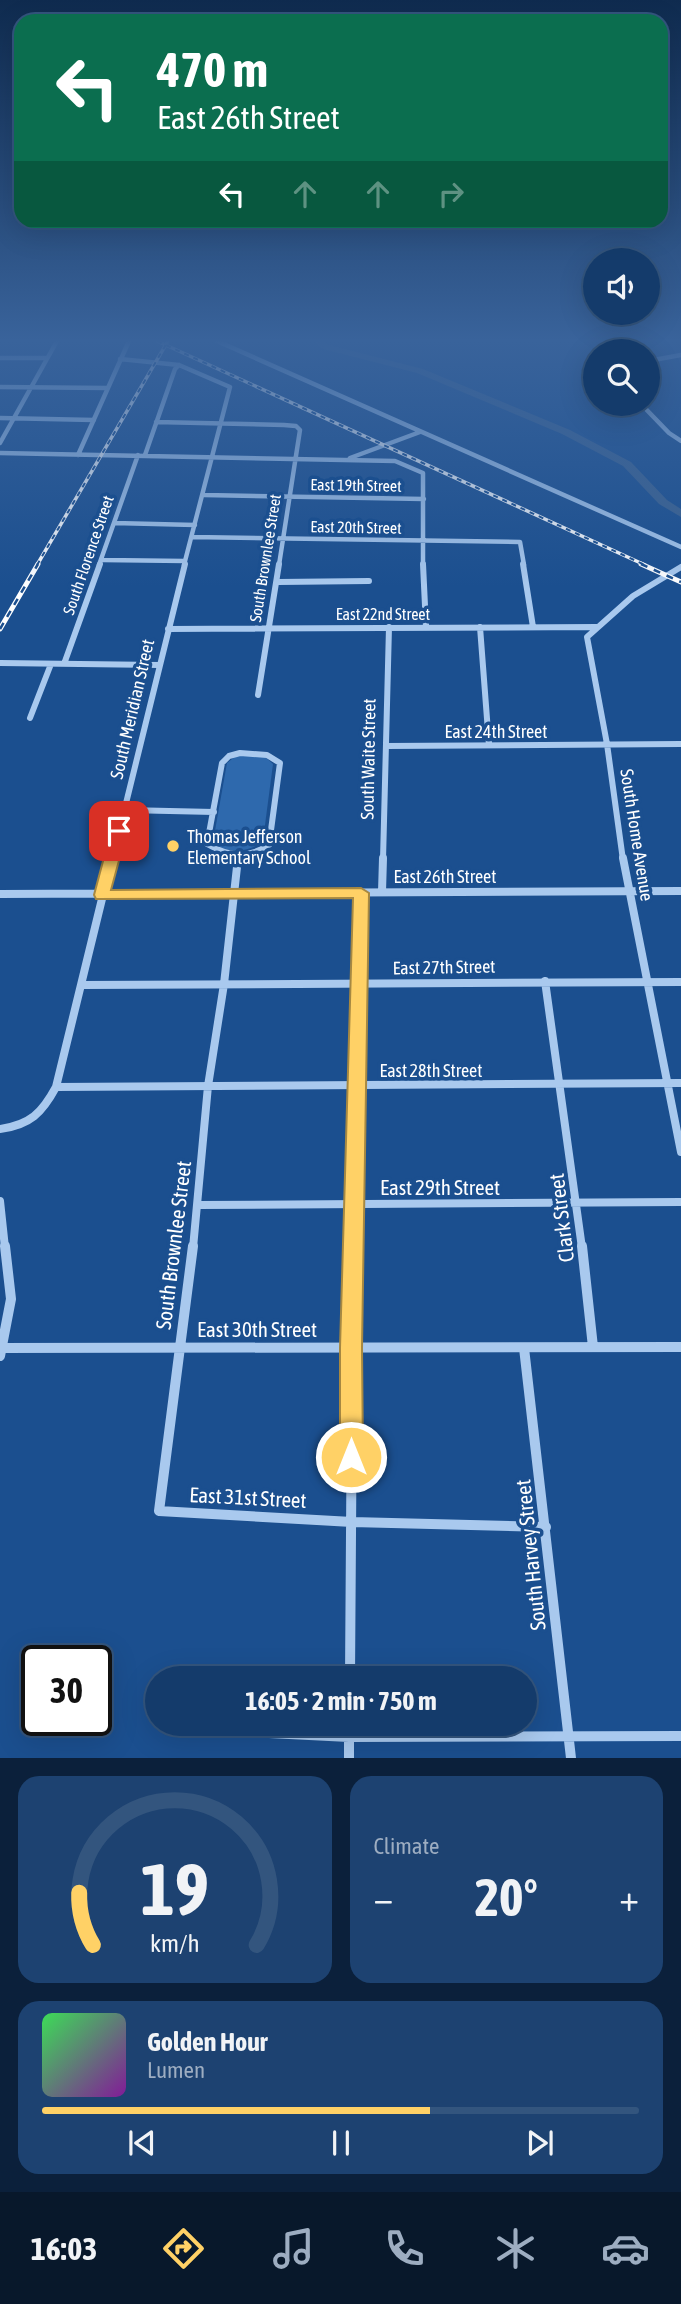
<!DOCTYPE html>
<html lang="en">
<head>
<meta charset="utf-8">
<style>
	body { margin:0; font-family:"Asap Condensed",sans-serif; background:#1d4271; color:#f1f3f6; height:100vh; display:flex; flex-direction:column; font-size:26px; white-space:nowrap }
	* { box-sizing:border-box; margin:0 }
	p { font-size:23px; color:#9dadc1 }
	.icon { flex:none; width:38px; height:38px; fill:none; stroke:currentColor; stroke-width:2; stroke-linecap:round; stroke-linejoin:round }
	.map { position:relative; height:1758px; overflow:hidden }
	.drawer { display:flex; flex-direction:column; gap:18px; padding:18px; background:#0b203b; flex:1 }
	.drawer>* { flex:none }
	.hud { position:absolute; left:14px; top:14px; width:654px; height:214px; border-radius:21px; box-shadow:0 7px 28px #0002,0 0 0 2px #33557e; background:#0b6e4f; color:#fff; overflow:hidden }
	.controls { position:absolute; left:583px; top:248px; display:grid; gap:14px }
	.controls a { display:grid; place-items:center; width:77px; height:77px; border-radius:50%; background:#143b6b; box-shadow:0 7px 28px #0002,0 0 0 2px #33557e; font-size:35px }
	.speed { position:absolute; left:21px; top:1645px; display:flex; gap:14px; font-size:35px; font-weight:700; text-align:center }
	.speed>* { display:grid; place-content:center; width:91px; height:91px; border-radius:50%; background:#143b6b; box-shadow:0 7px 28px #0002,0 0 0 2px #33557e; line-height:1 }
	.speed .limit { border:4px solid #111; border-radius:10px; background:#fff; color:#111 }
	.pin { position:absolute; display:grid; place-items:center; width:60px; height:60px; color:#fff; margin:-30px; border-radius:14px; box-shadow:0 4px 10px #0006 }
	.me { position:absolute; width:77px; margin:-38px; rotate:0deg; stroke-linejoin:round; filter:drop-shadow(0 0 5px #0008) }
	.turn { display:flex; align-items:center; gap:24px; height:147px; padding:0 28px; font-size:32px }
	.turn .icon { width:91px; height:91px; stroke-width:2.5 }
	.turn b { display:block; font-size:49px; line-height:60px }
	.lanes { display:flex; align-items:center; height:66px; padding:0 28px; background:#0003; justify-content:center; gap:35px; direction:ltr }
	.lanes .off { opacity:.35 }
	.big { font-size:52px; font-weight:700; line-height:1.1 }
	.drawer .widget { flex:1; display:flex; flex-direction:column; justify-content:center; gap:10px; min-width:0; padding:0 24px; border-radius:21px; background:#1d4271 }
	.drawer .dial { align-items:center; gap:0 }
	.dial svg { height:182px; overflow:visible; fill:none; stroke:#33557e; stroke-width:7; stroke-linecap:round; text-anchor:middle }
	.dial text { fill:#f1f3f6; stroke:none }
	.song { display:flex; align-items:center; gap:21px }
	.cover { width:84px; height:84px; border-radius:10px; background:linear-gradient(135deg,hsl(130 70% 55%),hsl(290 70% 35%)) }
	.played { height:7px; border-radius:4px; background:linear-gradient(90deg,#ffd166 65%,#33557e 65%) }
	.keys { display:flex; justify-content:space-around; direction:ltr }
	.heat { display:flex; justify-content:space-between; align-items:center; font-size:38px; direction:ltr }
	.drawer .tiles { flex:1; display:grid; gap:18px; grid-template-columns:1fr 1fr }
	.widget:last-child { grid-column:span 2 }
	.trip { position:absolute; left:145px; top:1666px; width:392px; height:70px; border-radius:35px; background:#143b6b; box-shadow:0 7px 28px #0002,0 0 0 2px #33557e; font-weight:700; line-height:70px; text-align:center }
	.dock { display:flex; height:112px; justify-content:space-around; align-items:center; background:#08182b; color:#9dadc1 }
	.dock .icon { width:49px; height:49px }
	.dock .on { color:#ffd166 }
	.dock b { font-size:32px; color:#f1f3f6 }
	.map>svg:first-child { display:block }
	.green { fill:#2e69ad }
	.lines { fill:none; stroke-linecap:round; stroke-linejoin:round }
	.river { fill:#3c6290; fill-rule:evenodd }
	.street-far3 { stroke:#a9c9ee; stroke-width:4.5 }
	.street-far2 { stroke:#a9c9ee; stroke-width:6 }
	.street-far1 { stroke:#a9c9ee; stroke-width:8 }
	.street { stroke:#a9c9ee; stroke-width:10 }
	.rail-far1-casing { stroke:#fff; stroke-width:3.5 }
	.rail-casing { stroke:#fff; stroke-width:5 }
	.rail-far1 { stroke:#1b4f8f; stroke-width:2; stroke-dasharray:5; stroke-linecap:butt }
	.rail { stroke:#1b4f8f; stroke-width:2.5; stroke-dasharray:7; stroke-linecap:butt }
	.route { fill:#ffd166; stroke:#a68842; stroke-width:2 }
	.poi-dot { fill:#ffd166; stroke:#1b4f8f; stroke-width:2.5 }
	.labels { text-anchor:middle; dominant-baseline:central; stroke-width:7; stroke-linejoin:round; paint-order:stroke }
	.far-street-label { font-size:16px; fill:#fff; stroke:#1b4f8f }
	.street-label { font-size:18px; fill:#fff; stroke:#1b4f8f }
	.poi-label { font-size:18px; fill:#fff; stroke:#1b4f8f; text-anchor:start }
	.near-street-label { font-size:21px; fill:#fff; stroke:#1b4f8f }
</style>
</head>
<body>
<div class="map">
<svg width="681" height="1758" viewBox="0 0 681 1758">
	<rect width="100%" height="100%" fill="#1b4f8f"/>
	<path class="green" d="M237 755H263L273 764 263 840C252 853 225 854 213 842L227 763Z"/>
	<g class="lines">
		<path class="river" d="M313 341H323L329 345 423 369 570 430 631 462 667 500 681 509V517L659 504 623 466 562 434 417 373 323 349Z"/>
		<path class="street-far3" d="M217 341 681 547
			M628 341 640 352
			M0 358H47
			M120 359 179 365 230 387 184 565
			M648 361 681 355
			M0 387 108 388
			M641 404 669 433 681 441
			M0 418 94 420
			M156 422 284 425 296 426 300 430 279 565
			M0 443 57 341
			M0 453 395 461 423 473V565
			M78 455 129 341
			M145 455 175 369 179 365
			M350 458 420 432
			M204 495 424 499
			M114 523 195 525
			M192 537 520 542 524 565
			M103 560 185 561
			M99 565 138 455"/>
		<path class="street-far2" d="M423 564 426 627
			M523 564 533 627
			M278 582 369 581
			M480 627 489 745
			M168 629 597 627
			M0 663 159 665
			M64 664 100 564
			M258 695 279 564
			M30 718 51 664
			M386 746 681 744
			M240 753 267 755 280 763 269 845C248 859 228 856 207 844L222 763 229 756Z
			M125 810 214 812
			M112 860 185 564
			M238 860V856
			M383 860 389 627
			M623 860 607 744 587 637 633 596 681 567"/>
		<path class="street-far1" d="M623 858 681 1152
			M382 892 383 858
			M0 894 681 891
			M545 981 582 1248
			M82 985 681 982
			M56 1087 681 1083
			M0 1129C30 1125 42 1113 56 1087L112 858
			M0 1201 5 1248
			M198 1205 681 1202
			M193 1248 208 1086 224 984 238 858
			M353 1248 361 893"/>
		<path class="street" d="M193 1246 159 1511 352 1522 546 1527
			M582 1246 593 1347
			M0 1348 681 1347
			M524 1348 571 1758
			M0 1356 11 1299 5 1246
			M350 1678 353 1246
			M349 1724V1758
			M169 1728 349 1737 681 1736"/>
		<defs>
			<path id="rail-far1" d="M157 341 645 565
				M37 565 168 341"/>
			<path id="rail" d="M641 564 681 582
				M0 629 38 564"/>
		</defs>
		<use href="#rail-far1" class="rail-far1-casing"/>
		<use href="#rail" class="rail-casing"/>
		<use href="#rail-far1" class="rail-far1"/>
		<use href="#rail" class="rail"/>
	</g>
	<linearGradient id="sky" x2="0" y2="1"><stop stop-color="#0f2b4f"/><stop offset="0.58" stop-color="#39639b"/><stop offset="1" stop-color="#39639b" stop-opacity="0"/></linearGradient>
	<rect width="681" height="587" fill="url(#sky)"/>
	<path class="route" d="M119 827 127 831 111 890 361 888 369 893 362 1348 363 1457 360 1465 351 1468 343 1465 340 1457V1348L353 898 96 899 94 895 111 831Z"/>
	<circle class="poi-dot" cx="173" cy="846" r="7"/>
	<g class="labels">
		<g class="far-street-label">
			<text transform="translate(356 485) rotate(1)">East 19th Street</text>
			<text transform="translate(356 527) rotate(1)">East 20th Street</text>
			<text transform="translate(88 555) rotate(-71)">South Florence Street</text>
			<text transform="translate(265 558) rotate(-81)">South Brownlee Street</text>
			<text x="383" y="614">East 22nd Street</text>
		</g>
		<g class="street-label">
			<text transform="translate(132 709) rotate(-77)">South Meridian Street</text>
			<text x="496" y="731">East 24th Street</text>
			<text transform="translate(368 759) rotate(-89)">South Waite Street</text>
			<text transform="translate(637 835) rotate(81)">South Home Avenue</text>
			<text x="445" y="876">East 26th Street</text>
			<text transform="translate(444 967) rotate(-1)">East 27th Street</text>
			<text x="431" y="1070">East 28th Street</text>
		</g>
		<g class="poi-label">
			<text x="187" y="836">Thomas Jefferson<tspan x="187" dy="21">Elementary School</tspan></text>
		</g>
		<g class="near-street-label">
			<text x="440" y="1187">East 29th Street</text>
			<text transform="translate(561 1218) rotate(-97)">Clark Street</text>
			<text transform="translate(173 1245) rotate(-83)">South Brownlee Street</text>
			<text x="257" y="1329">East 30th Street</text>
			<text transform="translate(248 1497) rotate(3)">East 31st Street</text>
			<text transform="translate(530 1555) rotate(-96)">South Harvey Street</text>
		</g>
	</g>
</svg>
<div class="controls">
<a><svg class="icon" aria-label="sound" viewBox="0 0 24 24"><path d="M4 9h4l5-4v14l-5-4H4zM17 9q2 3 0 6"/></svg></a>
<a><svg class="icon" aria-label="search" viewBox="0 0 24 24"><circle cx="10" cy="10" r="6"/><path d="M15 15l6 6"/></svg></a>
</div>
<div class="speed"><div class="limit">30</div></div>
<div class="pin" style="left:119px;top:831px;background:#d93025"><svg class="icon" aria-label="arrive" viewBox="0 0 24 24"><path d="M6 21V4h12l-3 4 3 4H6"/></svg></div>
<svg class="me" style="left:351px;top:1457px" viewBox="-20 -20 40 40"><circle r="17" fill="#ffd166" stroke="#fff" stroke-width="3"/><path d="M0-11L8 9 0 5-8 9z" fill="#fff"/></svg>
<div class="trip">16:05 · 2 min · 750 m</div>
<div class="hud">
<div class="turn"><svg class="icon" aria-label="left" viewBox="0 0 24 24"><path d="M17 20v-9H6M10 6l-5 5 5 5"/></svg><div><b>470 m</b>East 26th Street</div></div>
<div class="lanes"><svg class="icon" aria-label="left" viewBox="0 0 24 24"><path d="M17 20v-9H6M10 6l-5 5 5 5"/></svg><svg class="icon off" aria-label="ahead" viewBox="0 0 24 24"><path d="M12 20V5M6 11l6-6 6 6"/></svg><svg class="icon off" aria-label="ahead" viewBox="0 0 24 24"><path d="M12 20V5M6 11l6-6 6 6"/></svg><svg class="icon off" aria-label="right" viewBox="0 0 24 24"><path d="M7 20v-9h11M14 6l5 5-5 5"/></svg></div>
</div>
</div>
<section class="drawer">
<div class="tiles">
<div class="widget dial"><svg viewBox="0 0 100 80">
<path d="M14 69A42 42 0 1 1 86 69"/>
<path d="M14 69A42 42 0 0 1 8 46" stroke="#ffd166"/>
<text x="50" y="56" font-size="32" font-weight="700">19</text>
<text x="50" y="72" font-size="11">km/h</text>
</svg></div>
<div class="widget"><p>Climate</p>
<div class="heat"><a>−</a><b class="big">20°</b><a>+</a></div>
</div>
<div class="widget">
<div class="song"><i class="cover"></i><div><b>Golden Hour</b><p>Lumen</p></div></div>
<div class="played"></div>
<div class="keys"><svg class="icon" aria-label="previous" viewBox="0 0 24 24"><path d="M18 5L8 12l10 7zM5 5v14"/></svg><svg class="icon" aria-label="pause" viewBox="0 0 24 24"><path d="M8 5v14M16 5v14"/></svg><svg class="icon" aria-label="next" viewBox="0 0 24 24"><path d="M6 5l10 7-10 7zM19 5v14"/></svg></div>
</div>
</div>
</section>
<nav class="dock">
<b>16:03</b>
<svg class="icon on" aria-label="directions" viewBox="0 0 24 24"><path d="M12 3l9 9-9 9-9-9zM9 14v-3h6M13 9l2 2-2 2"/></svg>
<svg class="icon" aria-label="music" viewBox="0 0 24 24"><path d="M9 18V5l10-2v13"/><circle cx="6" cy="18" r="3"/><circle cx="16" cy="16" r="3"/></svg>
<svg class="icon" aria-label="phone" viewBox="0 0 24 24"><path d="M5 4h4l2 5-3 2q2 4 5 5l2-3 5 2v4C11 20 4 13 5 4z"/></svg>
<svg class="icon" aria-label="climate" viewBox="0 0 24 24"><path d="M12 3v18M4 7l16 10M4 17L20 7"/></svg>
<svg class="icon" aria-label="car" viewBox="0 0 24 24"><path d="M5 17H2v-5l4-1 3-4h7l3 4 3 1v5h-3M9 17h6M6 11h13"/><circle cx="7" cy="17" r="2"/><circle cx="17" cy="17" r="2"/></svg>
</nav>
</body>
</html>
